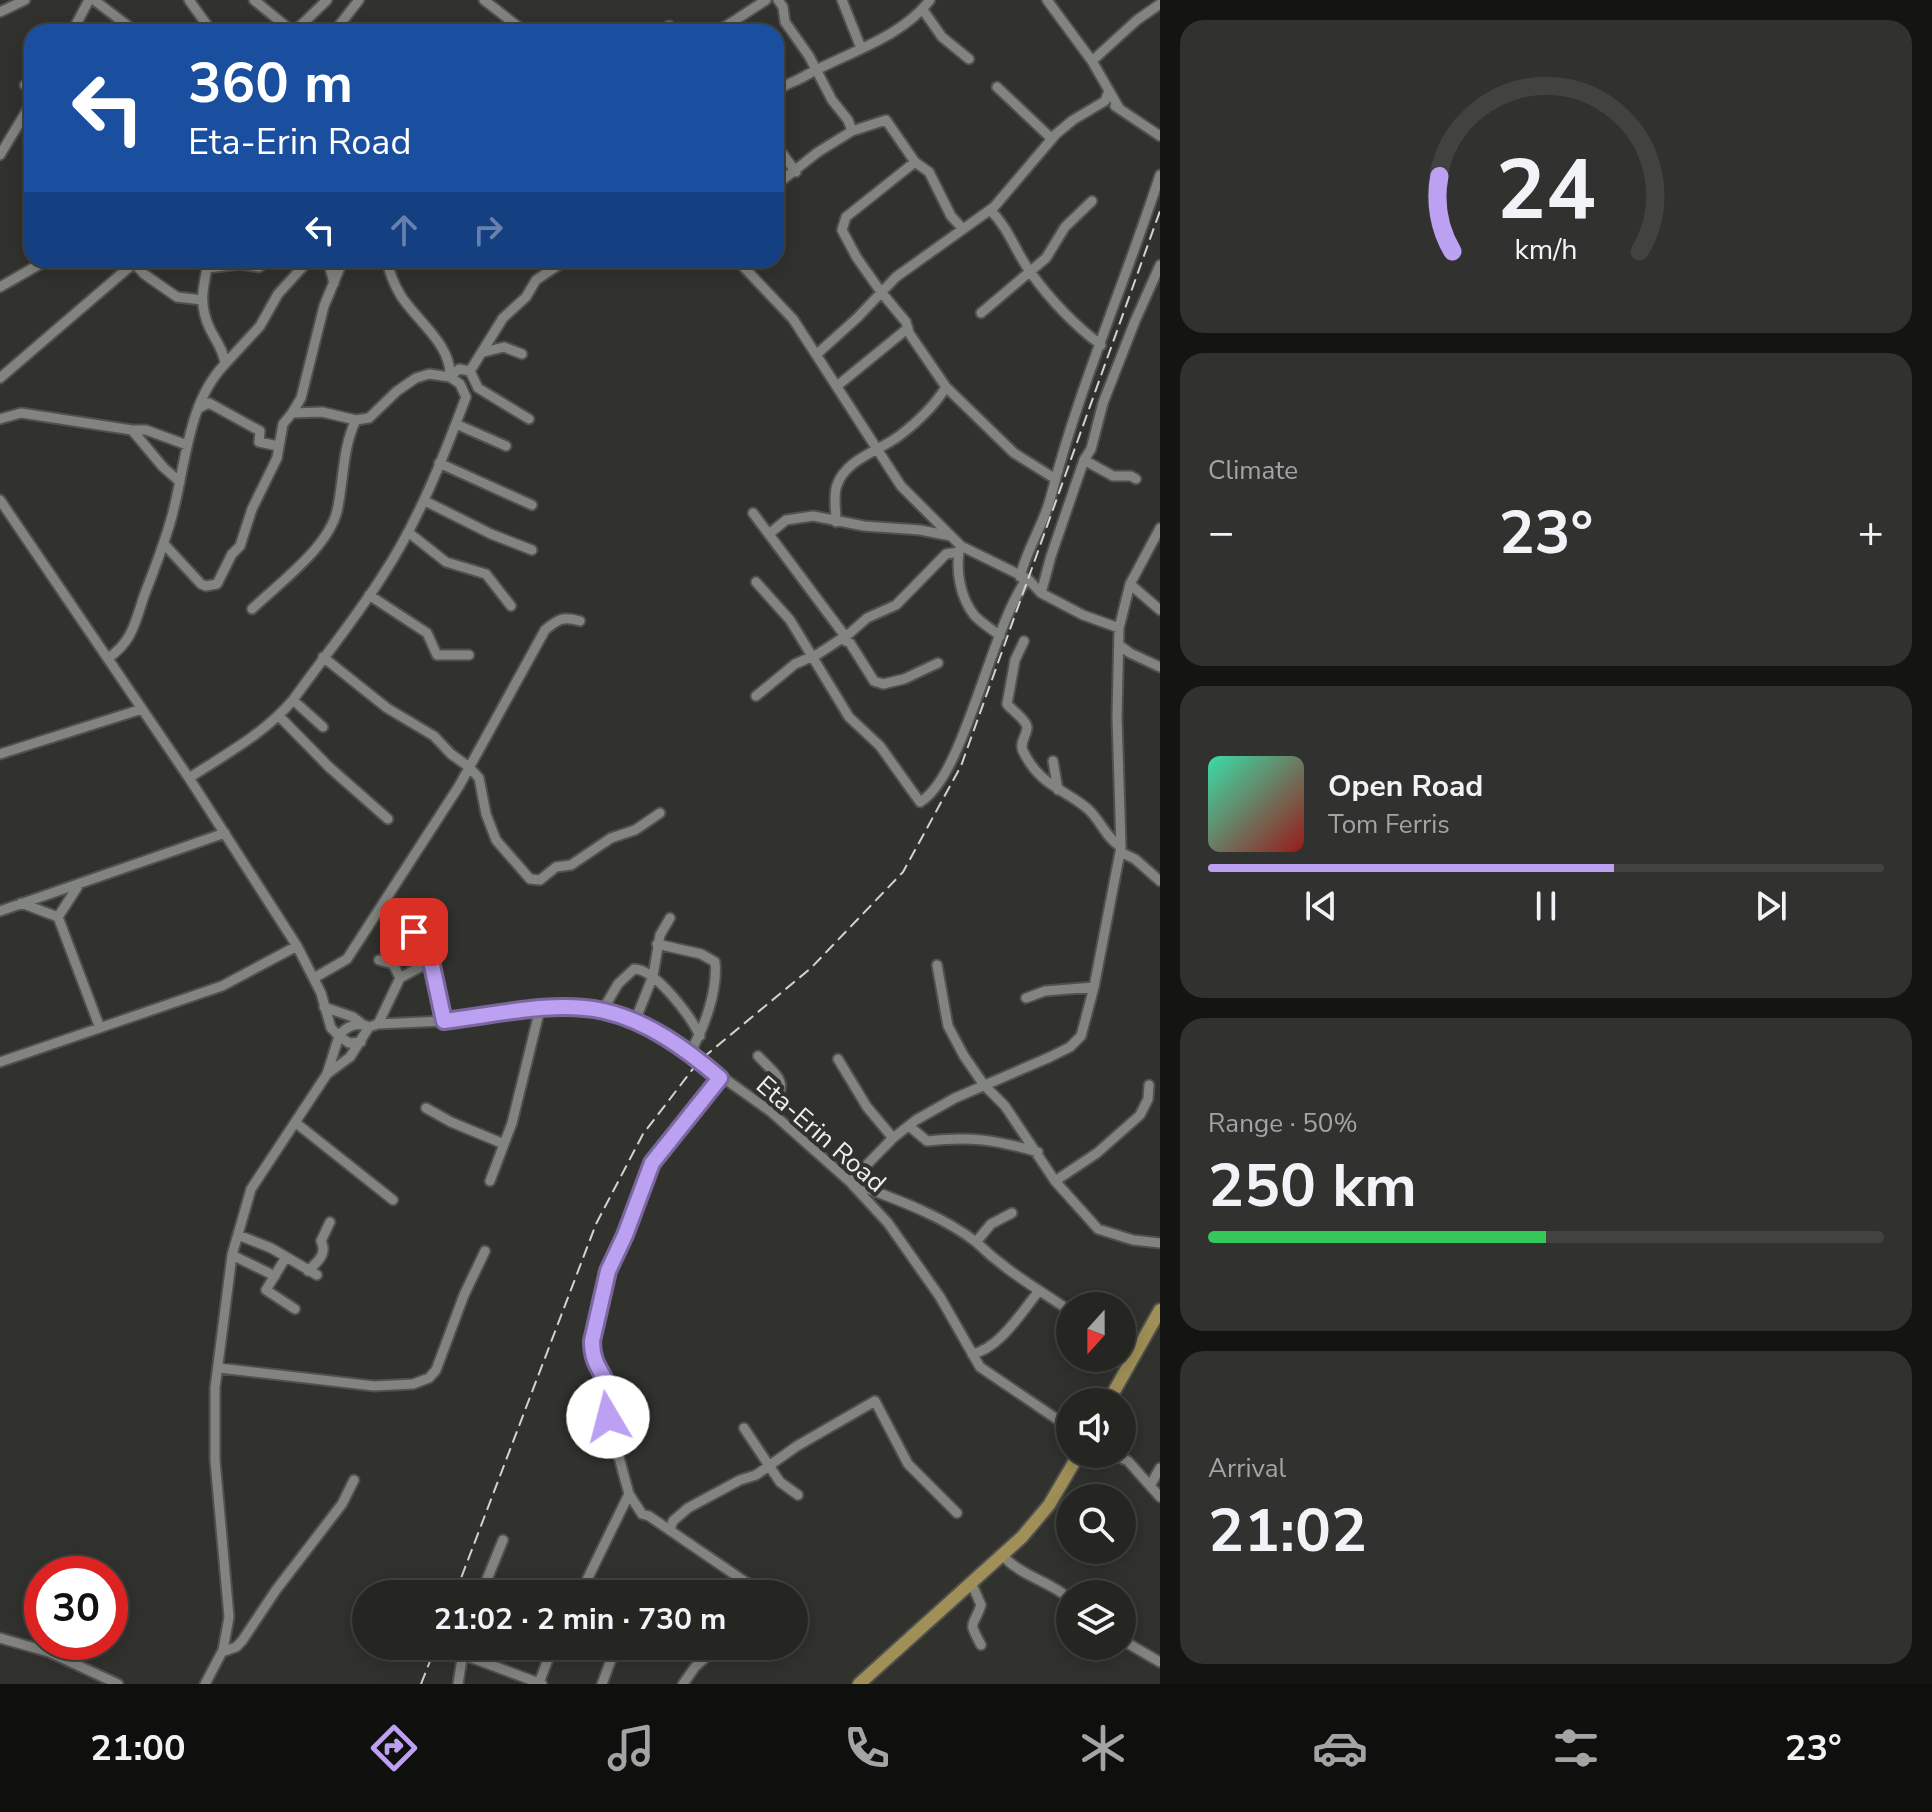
<!DOCTYPE html>
<html lang="en">
<head>
<meta charset="utf-8">
<style>
	body { margin:0; font-family:"Nunito Sans",sans-serif; background:#31322f; color:#f1f3f6; height:100vh; display:flex; flex-direction:column; font-size:30px; white-space:nowrap }
	* { box-sizing:border-box; margin:0 }
	p { font-size:26px; color:#a3a5a5 }
	.icon { flex:none; width:44px; height:44px; fill:none; stroke:currentColor; stroke-width:2; stroke-linecap:round; stroke-linejoin:round }
	.map { position:relative; flex:1; overflow:hidden }
	.side { display:flex; flex-direction:column; gap:20px; padding:20px; background:#141513; width:772px }
	.side>* { flex:none }
	.guide { position:absolute; left:24px; top:24px; width:760px; height:244px; border-radius:24px; box-shadow:0 4px 20px #0003,0 0 0 2px #424340; background:#1a4fa0; color:#fff; overflow:hidden }
	.needle { width:52px; rotate:201deg }
	.tools { position:absolute; left:1056px; top:1292px; display:grid; gap:16px }
	.tools a { display:grid; place-items:center; width:80px; height:80px; border-radius:50%; background:#252622; box-shadow:0 4px 20px #0003,0 0 0 2px #424340; font-size:40px }
	.speed { position:absolute; left:24px; top:1556px; display:flex; gap:16px; font-size:40px; font-weight:700; text-align:center }
	.speed>* { display:grid; place-content:center; width:104px; height:104px; border-radius:50%; background:#252622; box-shadow:0 4px 20px #0003,0 0 0 2px #424340; line-height:1 }
	.speed .limit { border:12px solid #d22; background:#fff; color:#111 }
	.pin { position:absolute; display:grid; place-items:center; width:68px; height:68px; color:#fff; margin:-34px; border-radius:16px; box-shadow:0 4px 12px #0006 }
	.me { position:absolute; width:88px; margin:-44px; rotate:352deg; stroke-linejoin:round; filter:drop-shadow(0 0 6px #0008) }
	.turn { display:flex; align-items:center; gap:28px; height:168px; padding:0 32px; font-size:36px }
	.turn .icon { width:104px; height:104px; stroke-width:2.5 }
	.turn b { display:block; font-size:56px; line-height:68px }
	.lanes { display:flex; align-items:center; height:76px; padding:0 32px; background:#0003; justify-content:center; gap:40px; direction:ltr }
	.lanes .off { opacity:.35 }
	.big { font-size:60px; font-weight:700; line-height:1.1 }
	.side .widget { flex:1; display:flex; flex-direction:column; justify-content:center; gap:12px; min-width:0; padding:0 28px; border-radius:24px; background:#31322f }
	.side .dial { align-items:center; gap:0 }
	.dial svg { height:208px; overflow:visible; fill:none; stroke:#424340; stroke-width:7; stroke-linecap:round; text-anchor:middle }
	.dial text { fill:#f1f3f6; stroke:none }
	.song { display:flex; align-items:center; gap:24px }
	.cover { width:96px; height:96px; border-radius:12px; background:linear-gradient(135deg,hsl(160 70% 55%),hsl(0 70% 35%)) }
	.played { height:8px; border-radius:4px; background:linear-gradient(90deg,#bca0f2 60%,#424340 60%) }
	.keys { display:flex; justify-content:space-around; direction:ltr }
	.heat { display:flex; justify-content:space-between; align-items:center; font-size:44px; direction:ltr }
	.charge { height:12px; border-radius:6px; background:linear-gradient(90deg,#34c759 50%,#424340 0) }
	.trip { position:absolute; left:352px; top:1580px; width:456px; height:80px; border-radius:40px; background:#252622; box-shadow:0 4px 20px #0003,0 0 0 2px #424340; font-weight:700; line-height:80px; text-align:center }
	.menu { display:flex; height:128px; justify-content:space-around; align-items:center; background:#0f0f0e; color:#a3a5a5 }
	.menu .icon { width:56px; height:56px }
	.menu .current { color:#bca0f2 }
	.menu b { font-size:36px; color:#f1f3f6 }
	main { display:flex; flex:1; min-height:0 }
	.map>svg:first-child { display:block }
	.lines { fill:none; stroke-linecap:round; stroke-linejoin:round }
	.minor-casing { stroke:#50514e; stroke-width:13 }
	.major-casing { stroke:#50514e; stroke-width:16 }
	.minor { stroke:#82847f; stroke-width:9 }
	.major { stroke:#a09057; stroke-width:12 }
	.rail { stroke:#d2d3d0; stroke-width:2; stroke-dasharray:12 6; stroke-linecap:butt }
	.route-casing { stroke:#7a689d; stroke-width:20 }
	.route { stroke:#bca0f2; stroke-width:14 }
	.labels { text-anchor:middle; dominant-baseline:central; stroke-width:8; stroke-linejoin:round; paint-order:stroke }
	.street-label { font-size:26px; fill:#eeefec; stroke:#31322e }
</style>
</head>
<body>
<main>
<div class="map">
<svg width="1160" height="1684" viewBox="0 0 1160 1684">
	<rect width="100%" height="100%" fill="#31322e"/>
	<g class="lines">
		<defs>
			<path id="minor" d="M94 0 136 32
				M189 0 212 32
				M254 0 293 32
				M484 0 525 32
				M778 0 783 7 785 22 809 56 832 100 848 120 852 131
				M842 0 861 48
				M1047 0 1092 61 1119 108
				M923 10 942 37 969 59
				M0 12 25 0
				M72 32 89 0
				M294 32 327 0
				M334 32 359 0
				M661 32 669 26
				M717 32 766 0
				M1092 61 1137 20 1160 4
				M25 85 32 91
				M997 87 1052 139
				M776 91C784 85 794 82 803 77 845 53 900 39 930 0
				M1115 106 1160 136
				M776 145 796 172
				M0 155 32 102
				M915 162 851 213 846 217 842 230 857 258 881 292 906 322 909 333 946 387 1014 453 1054 478
				M776 185 818 152 852 131 886 120 915 162 929 172 951 216 963 229
				M990 210C1009 228 1016 253 1031 273 1052 302 1073 324 1101 345
				M328 260 334 283
				M737 260 793 319 901 486 961 546 1028 579 1041 593 1083 615 1119 628
				M134 263 144 274 177 297 202 300
				M207 268 240 264 259 267 269 260
				M0 287 47 260
				M981 313 1046 258 1065 227 1092 201
				M484 352 504 347 522 354
				M817 354 857 318 896 277 994 207 1056 134 1073 120 1105 101 1108 93
				M225 364 260 326 278 294 309 260
				M470 371 503 318 526 297 536 280 566 260
				M0 378 134 263 133 260
				M837 386 908 328
				M199 408 209 403 260 431 259 442 278 446
				M292 413 301 398 324 306 343 260
				M0 419 21 413 132 430 163 467 180 482
				M456 424 506 446
				M132 430H146L187 445
				M1084 460 1113 476H1131L1136 479
				M439 463 532 505
				M0 500 189 778 297 946 321 993 331 1028 339 1036 327 1074 251 1189 232 1255 215 1388V1460L229 1617 223 1650 205 1684
				M425 501 491 534 532 550
				M753 513 845 636
				M836 522C836 510 833 495 837 485 846 459 879 451 899 436 916 423 935 405 946 387
				M408 532 446 562 486 574 511 606
				M769 534 786 520 813 516 864 526 920 530 951 536
				M164 544 201 584 206 586 217 584 232 554 240 546 252 509 277 458 283 424 292 413 322 412 356 420 369 418 397 391 416 378 429 374 450 377 459 369 470 371 478 388 529 419
				M960 547C955 569 960 597 974 615 981 623 992 629 1000 636
				M1020 577C1027 548 1044 524 1051 496 1079 387 1125 283 1160 175
				M756 582 790 620 849 717 880 746 920 802C964 777 991 627 1027 579
				M1130 584 1160 610
				M1041 593 1051 556 1084 460 1091 449 1103 403 1135 321 1160 265
				M369 595 427 633 437 655H469
				M252 609C278 584 328 548 337 511 344 481 342 448 356 420
				M841 639 850 643 874 681 883 684 904 679 938 663
				M1024 641 1015 660 1007 704C1012 710 1026 720 1027 727 1027 736 1019 742 1023 751 1040 786 1063 788 1088 809 1101 821 1106 838 1121 847
				M1119 645 1130 653 1160 667
				M323 657 387 708 434 736 451 754 469 767 479 778 486 814 496 840 530 879 540 880 556 867 571 865 611 838 635 830 660 813
				M108 658C132 642 135 623 144 596 155 567 167 538 174 508 186 460 189 401 225 364 224 351 216 341 210 329 198 304 203 286 209 260
				M756 696 795 664 818 654 850 633 867 618 896 605 946 554 959 552
				M293 700 323 727
				M279 716 329 767 388 819
				M0 754 142 709
				M1053 761 1058 790
				M189 778C226 754 265 733 293 700 323 658 356 618 383 575 419 520 443 458 466 397L460 384 450 377C452 345 417 321 401 296 395 286 389 272 387 260
				M1120 852 1135 859 1160 881
				M21 903 58 917 100 1028
				M0 911 225 833
				M58 917 80 883
				M414 932 431 961 444 1021
				M657 944 701 954 715 962C718 991 704 1029 689 1054
				M379 960 393 964 400 978
				M937 965 948 1026 964 1056 984 1085 1005 1106 1055 1181 1098 1229 1133 1240 1160 1243
				M314 978 347 959 459 786 545 630C558 619 563 616 580 621
				M1026 998 1045 991 1094 987
				M324 1007 353 1017 361 1023
				M602 1011 618 984 634 969C656 969 691 1017 700 1036
				M635 1021 653 976 660 935 670 918
				M378 1024 400 978 431 961
				M369 1027 378 1024 444 1021 540 1009H574L602 1011 635 1021 666 1037 770 1111 850 1182 888 1223 940 1297 980 1367 1070 1428
				M361 1042 349 1043 339 1036C346 1026 358 1021 369 1027
				M758 1056C781 1080 789 1081 770 1111
				M838 1059 867 1107 893 1138
				M0 1062 222 986 297 946
				M327 1074 350 1057 369 1027
				M720 1078 652 1163 625 1235 608 1271 592 1352 594 1365 607 1387 608 1417 629 1494 642 1514 649 1516 763 1594
				M426 1108 451 1122 504 1144
				M296 1123 393 1200
				M909 1126 927 1141C971 1136 996 1140 1038 1152
				M490 1181 512 1123 540 1009
				M1055 1181 1097 1153 1140 1115 1148 1099 1149 1085
				M1012 1213 991 1224 976 1242C940 1214 892 1198 850 1182L893 1138 916 1120 955 1098 1050 1057 1070 1047 1081 1036 1094 987 1121 847 1117 717 1119 628 1130 584 1160 528
				M238 1235 271 1248 317 1275
				M976 1242C1007 1272 1035 1287 1070 1311
				M232 1255 275 1276
				M286 1257 266 1290 295 1309
				M308 1271C317 1262 328 1254 321 1241L330 1222
				M1122 1339 1139 1345
				M972 1354C999 1349 1021 1313 1038 1292
				M219 1368 374 1386 413 1384 429 1378 436 1370 464 1295 485 1251
				M744 1428 780 1482 798 1495
				M1112 1454 1128 1461 1160 1497
				M1151 1484 1160 1468
				M670 1530 673 1521 688 1508 740 1480 756 1475 797 1446 875 1401 908 1464 957 1513
				M1006 1559C1024 1577 1051 1582 1070 1599
				M974 1589 981 1605C973 1629 967 1619 981 1645
				M481 1594 503 1540
				M580 1594 629 1494
				M0 1638 49 1652 118 1684
				M1122 1640 1160 1662
				M222 1652 236 1647 242 1641 276 1590 342 1504 354 1480
				M464 1655 542 1684
				M539 1683 553 1646
				M458 1684 464 1646
				M602 1684 616 1646
				M683 1684 695 1667 718 1646"/>
			<path id="major" d="M1108 1402 1160 1310
				M859 1684 1022 1537 1049 1505 1079 1454"/>
		</defs>
		<use href="#minor" class="minor-casing"/>
		<use href="#major" class="major-casing"/>
		<use href="#minor" class="minor"/>
		<use href="#major" class="major"/>
		<path class="rail" d="M455 1594 596 1224 643 1134 699 1061 811 968 903 872 961 766 1160 211
			M421 1684 436 1646"/>
	</g>
	<g class="lines">
		<defs>
			<path id="route" d="M414 932 431 961 444 1021C495 1015 553 1000 604 1011 648 1021 686 1049 720 1078L652 1163 625 1235 608 1271 592 1341C592 1368 605 1371 608 1390 609 1399 607 1408 608 1417"/>
		</defs>
		<use href="#route" class="route-casing"/>
		<use href="#route" class="route"/>
	</g>
	<g class="labels">
		<g class="street-label">
			<text transform="translate(821 1134) rotate(41)">Eta-Erin Road</text>
		</g>
	</g>
</svg>
<div class="tools">
<a><svg class="needle" viewBox="-14 -14 28 28"><path d="M0-13l5 13h-10z" fill="#e53935"/><path d="M0 13l5-13h-10z" fill="#a3a5a5"/></svg></a>
<a><svg class="icon" aria-label="sound" viewBox="0 0 24 24"><path d="M4 9h4l5-4v14l-5-4H4zM17 9q2 3 0 6"/></svg></a>
<a><svg class="icon" aria-label="search" viewBox="0 0 24 24"><circle cx="10" cy="10" r="6"/><path d="M15 15l6 6"/></svg></a>
<a><svg class="icon" aria-label="layers" viewBox="0 0 24 24"><path d="M12 4l9 5-9 5-9-5zM3 14l9 5 9-5"/></svg></a>
</div>
<div class="speed"><div class="limit">30</div></div>
<div class="pin" style="left:414px;top:932px;background:#d93025"><svg class="icon" aria-label="arrive" viewBox="0 0 24 24"><path d="M6 21V4h12l-3 4 3 4H6"/></svg></div>
<svg class="me" style="left:608px;top:1417px" viewBox="-20 -20 40 40"><circle r="19" fill="#fff"/><path d="M0-13L10 11 0 6-10 11z" fill="#bca0f2"/></svg>
<div class="trip">21:02 · 2 min · 730 m</div>
<div class="guide">
<div class="turn"><svg class="icon" aria-label="left" viewBox="0 0 24 24"><path d="M17 20v-9H6M10 6l-5 5 5 5"/></svg><div><b>360 m</b>Eta-Erin Road</div></div>
<div class="lanes"><svg class="icon" aria-label="left" viewBox="0 0 24 24"><path d="M17 20v-9H6M10 6l-5 5 5 5"/></svg><svg class="icon off" aria-label="ahead" viewBox="0 0 24 24"><path d="M12 20V5M6 11l6-6 6 6"/></svg><svg class="icon off" aria-label="right" viewBox="0 0 24 24"><path d="M7 20v-9h11M14 6l5 5-5 5"/></svg></div>
</div>
</div>
<section class="side">
<div class="widget dial"><svg viewBox="0 0 100 80">
<path d="M14 69A42 42 0 1 1 86 69"/>
<path d="M14 69A42 42 0 0 1 9 40" stroke="#bca0f2"/>
<text x="50" y="56" font-size="32" font-weight="700">24</text>
<text x="50" y="72" font-size="11">km/h</text>
</svg></div>
<div class="widget"><p>Climate</p>
<div class="heat"><a>−</a><b class="big">23°</b><a>+</a></div>
</div>
<div class="widget">
<div class="song"><i class="cover"></i><div><b>Open Road</b><p>Tom Ferris</p></div></div>
<div class="played"></div>
<div class="keys"><svg class="icon" aria-label="previous" viewBox="0 0 24 24"><path d="M18 5L8 12l10 7zM5 5v14"/></svg><svg class="icon" aria-label="pause" viewBox="0 0 24 24"><path d="M8 5v14M16 5v14"/></svg><svg class="icon" aria-label="next" viewBox="0 0 24 24"><path d="M6 5l10 7-10 7zM19 5v14"/></svg></div>
</div>
<div class="widget"><p>Range · 50%</p><b class="big">250 km</b><div class="charge"></div></div>
<div class="widget"><p>Arrival</p><b class="big">21:02</b></div>
</section>
</main>
<nav class="menu">
<b>21:00</b>
<svg class="icon current" aria-label="directions" viewBox="0 0 24 24"><path d="M12 3l9 9-9 9-9-9zM9 14v-3h6M13 9l2 2-2 2"/></svg>
<svg class="icon" aria-label="music" viewBox="0 0 24 24"><path d="M9 18V5l10-2v13"/><circle cx="6" cy="18" r="3"/><circle cx="16" cy="16" r="3"/></svg>
<svg class="icon" aria-label="phone" viewBox="0 0 24 24"><path d="M5 4h4l2 5-3 2q2 4 5 5l2-3 5 2v4C11 20 4 13 5 4z"/></svg>
<svg class="icon" aria-label="climate" viewBox="0 0 24 24"><path d="M12 3v18M4 7l16 10M4 17L20 7"/></svg>
<svg class="icon" aria-label="car" viewBox="0 0 24 24"><path d="M5 17H2v-5l4-1 3-4h7l3 4 3 1v5h-3M9 17h6M6 11h13"/><circle cx="7" cy="17" r="2"/><circle cx="17" cy="17" r="2"/></svg>
<svg class="icon" aria-label="filters" viewBox="0 0 24 24"><path d="M4 7h16M4 17h16"/><circle cx="9" cy="7" r="2"/><circle cx="15" cy="17" r="2"/></svg>
<b>23°</b>
</nav>
</body>
</html>
